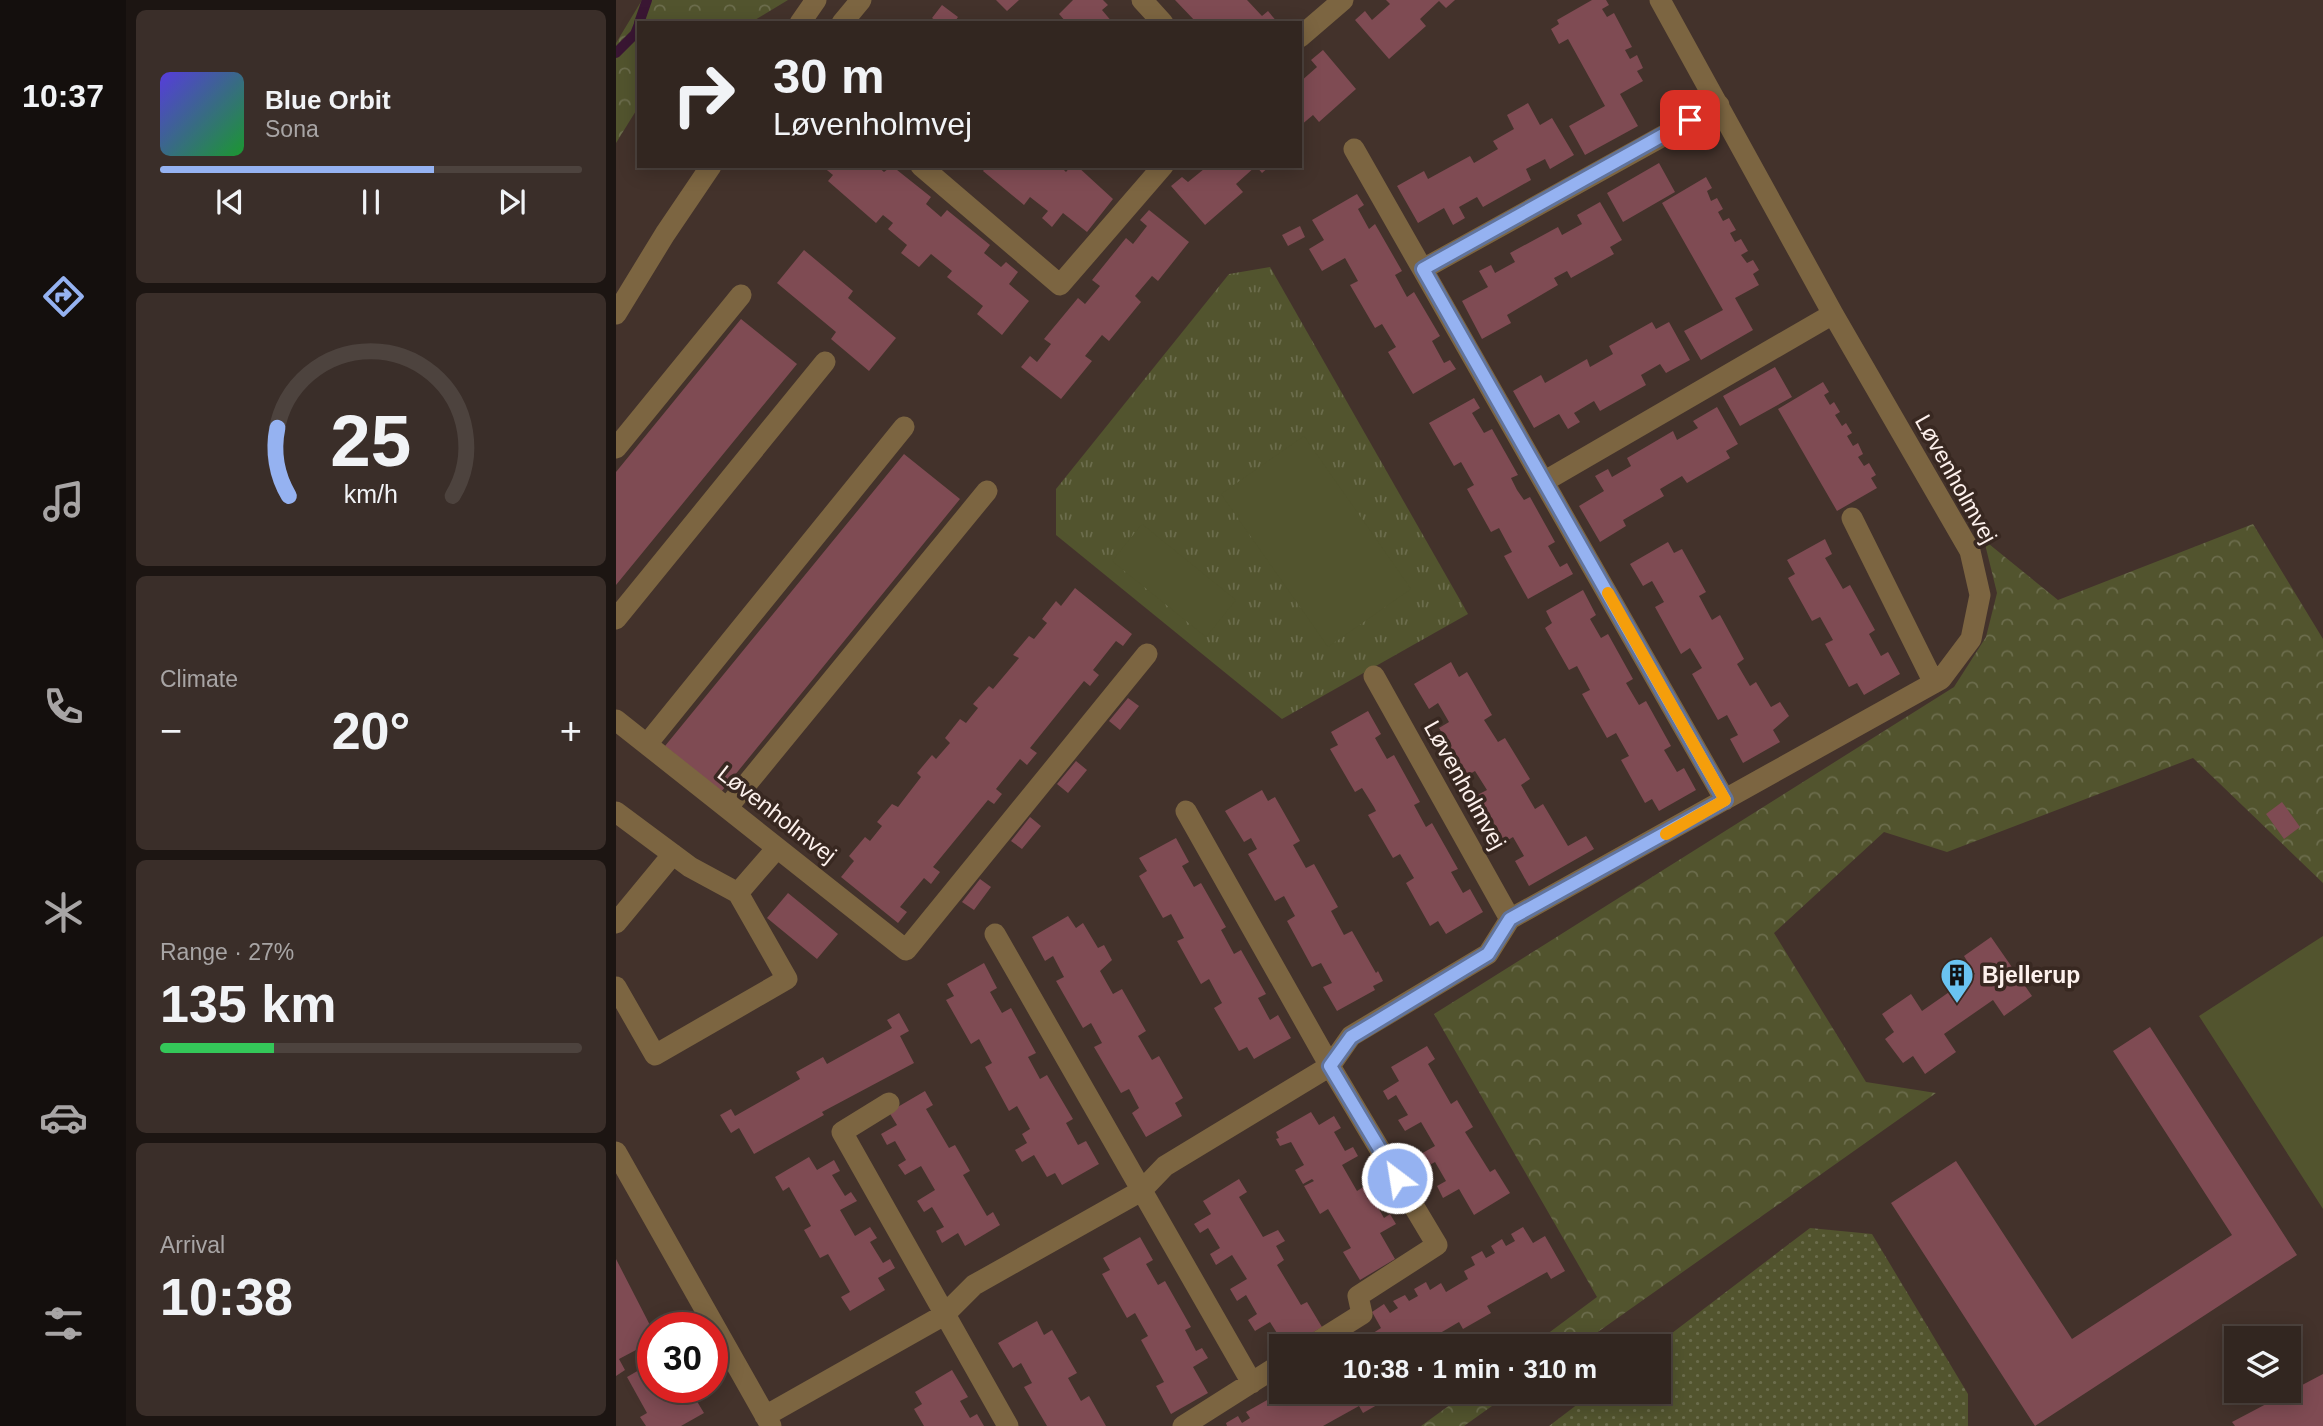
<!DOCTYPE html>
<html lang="en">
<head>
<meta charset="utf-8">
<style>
	body { margin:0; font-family:Helvetica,sans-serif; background:#3a2e29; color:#f1f3f6; height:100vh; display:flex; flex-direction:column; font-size:26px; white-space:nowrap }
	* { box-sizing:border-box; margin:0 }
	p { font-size:23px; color:#a8a5a5 }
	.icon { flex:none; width:38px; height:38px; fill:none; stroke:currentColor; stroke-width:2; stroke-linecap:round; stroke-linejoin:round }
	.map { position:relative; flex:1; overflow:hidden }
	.panel { display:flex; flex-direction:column; gap:10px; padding:10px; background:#1c1512; width:490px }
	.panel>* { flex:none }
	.banner { position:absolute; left:21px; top:21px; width:665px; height:147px; border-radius:0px; box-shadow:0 4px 18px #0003,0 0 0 2px #4d433e; background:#322620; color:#f1f3f6; overflow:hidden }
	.controls { position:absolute; left:1608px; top:1326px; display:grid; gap:14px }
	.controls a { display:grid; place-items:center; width:77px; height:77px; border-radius:0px; background:#322620; box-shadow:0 4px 18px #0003,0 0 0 2px #4d433e; font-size:35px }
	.speed { position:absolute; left:21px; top:1312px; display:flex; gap:14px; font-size:35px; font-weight:700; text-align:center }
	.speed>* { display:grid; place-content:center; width:91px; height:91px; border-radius:50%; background:#322620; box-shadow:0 4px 18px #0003,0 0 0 2px #4d433e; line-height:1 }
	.speed .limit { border:10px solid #d22; background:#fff; color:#111 }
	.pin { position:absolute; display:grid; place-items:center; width:60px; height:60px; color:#fff; margin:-30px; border-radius:14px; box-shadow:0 4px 10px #0006 }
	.me { position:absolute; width:77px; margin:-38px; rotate:329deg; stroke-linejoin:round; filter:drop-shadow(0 0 5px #0008) }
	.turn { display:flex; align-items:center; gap:24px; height:147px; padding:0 21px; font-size:32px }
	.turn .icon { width:91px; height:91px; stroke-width:2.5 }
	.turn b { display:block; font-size:49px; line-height:60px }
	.big { font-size:52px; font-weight:800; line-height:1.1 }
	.panel .card { flex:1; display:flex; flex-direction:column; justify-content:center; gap:10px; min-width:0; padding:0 24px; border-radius:10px; background:#3a2e29 }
	.panel .dial { align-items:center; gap:0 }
	.dial svg { height:182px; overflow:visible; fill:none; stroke:#4d433e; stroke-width:7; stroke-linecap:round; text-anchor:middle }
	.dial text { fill:#f1f3f6; stroke:none }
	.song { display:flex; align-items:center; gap:21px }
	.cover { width:84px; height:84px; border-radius:10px; background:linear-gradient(135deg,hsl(250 70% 55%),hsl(130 70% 35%)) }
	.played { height:7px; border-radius:4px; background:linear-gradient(90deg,#95b2f1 65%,#4d433e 65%) }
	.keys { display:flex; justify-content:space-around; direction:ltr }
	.heat { display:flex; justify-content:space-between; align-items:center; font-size:38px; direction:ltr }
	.charge { height:10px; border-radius:5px; background:linear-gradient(90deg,#34c759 27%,#4d433e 0) }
	.trip { position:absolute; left:653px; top:1334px; width:402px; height:70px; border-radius:0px; background:#322620; box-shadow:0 4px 18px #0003,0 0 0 2px #4d433e; font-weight:800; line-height:70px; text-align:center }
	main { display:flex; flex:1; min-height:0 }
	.tab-bar { display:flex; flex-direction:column; width:126px; justify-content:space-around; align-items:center; background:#140f0d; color:#a8a5a5 }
	.tab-bar .icon { width:49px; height:49px }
	.tab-bar .on { color:#95b2f1 }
	.tab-bar b { font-size:32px; color:#f1f3f6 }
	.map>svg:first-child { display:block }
	.grass { fill:url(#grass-dots) }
	.forest { fill:url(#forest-crowns) }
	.park { fill:url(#park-tufts) }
	.pitch { fill:#52542e }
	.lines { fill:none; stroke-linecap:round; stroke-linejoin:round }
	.stream { stroke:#3a1633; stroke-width:10 }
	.building { fill:#7f4b53 }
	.minor { stroke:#7c6541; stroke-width:21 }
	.route-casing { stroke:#61749d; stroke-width:18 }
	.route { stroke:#95b2f1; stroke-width:12 }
	.slow { stroke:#f59e0b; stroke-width:12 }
	.labels { text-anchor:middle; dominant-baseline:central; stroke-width:7; stroke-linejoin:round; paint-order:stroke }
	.street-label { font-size:23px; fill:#fdf1ed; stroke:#382821 }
	.poi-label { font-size:23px; font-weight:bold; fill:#fdf1ed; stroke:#382821; text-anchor:start }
</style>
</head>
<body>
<main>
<nav class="tab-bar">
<b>10:37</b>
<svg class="icon on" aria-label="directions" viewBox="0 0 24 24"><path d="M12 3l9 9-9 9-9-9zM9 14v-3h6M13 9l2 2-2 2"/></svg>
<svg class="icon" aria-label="music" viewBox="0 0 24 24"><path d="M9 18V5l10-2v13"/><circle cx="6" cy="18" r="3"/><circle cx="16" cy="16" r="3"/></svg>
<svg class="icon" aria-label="phone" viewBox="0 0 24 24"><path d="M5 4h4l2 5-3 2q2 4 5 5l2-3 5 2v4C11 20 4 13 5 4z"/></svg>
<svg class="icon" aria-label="climate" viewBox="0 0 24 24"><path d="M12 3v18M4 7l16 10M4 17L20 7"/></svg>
<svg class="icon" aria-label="car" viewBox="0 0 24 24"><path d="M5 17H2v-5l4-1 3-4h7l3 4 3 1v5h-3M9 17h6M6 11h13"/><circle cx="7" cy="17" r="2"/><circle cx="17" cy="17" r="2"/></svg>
<svg class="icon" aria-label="filters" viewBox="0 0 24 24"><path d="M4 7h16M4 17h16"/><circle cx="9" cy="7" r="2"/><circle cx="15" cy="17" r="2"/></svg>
</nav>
<section class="panel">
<div class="card">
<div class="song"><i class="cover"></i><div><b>Blue Orbit</b><p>Sona</p></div></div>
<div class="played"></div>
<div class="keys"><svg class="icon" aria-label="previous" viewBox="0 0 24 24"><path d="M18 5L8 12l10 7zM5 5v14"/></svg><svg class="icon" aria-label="pause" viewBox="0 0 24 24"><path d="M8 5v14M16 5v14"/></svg><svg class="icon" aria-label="next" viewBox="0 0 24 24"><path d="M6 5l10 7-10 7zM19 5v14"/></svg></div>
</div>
<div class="card dial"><svg viewBox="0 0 100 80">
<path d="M14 69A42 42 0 1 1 86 69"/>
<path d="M14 69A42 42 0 0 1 9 39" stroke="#95b2f1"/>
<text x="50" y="56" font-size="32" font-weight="700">25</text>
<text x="50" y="72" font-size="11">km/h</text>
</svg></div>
<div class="card"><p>Climate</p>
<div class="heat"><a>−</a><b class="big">20°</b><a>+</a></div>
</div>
<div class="card"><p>Range · 27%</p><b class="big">135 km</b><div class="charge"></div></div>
<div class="card"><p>Arrival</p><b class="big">10:38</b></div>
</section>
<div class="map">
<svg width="1707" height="1426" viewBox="0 0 1707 1426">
	<defs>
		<pattern id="grass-dots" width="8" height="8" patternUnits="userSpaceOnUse" patternTransform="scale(1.75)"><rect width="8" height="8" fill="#52542e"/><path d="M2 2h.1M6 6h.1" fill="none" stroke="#6c6d4d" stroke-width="1.8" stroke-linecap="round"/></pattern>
		<pattern id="forest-crowns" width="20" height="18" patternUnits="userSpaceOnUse" patternTransform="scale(1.75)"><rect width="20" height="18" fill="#52542e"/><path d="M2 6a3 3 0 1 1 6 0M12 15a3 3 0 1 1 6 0" fill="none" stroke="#6c6d4d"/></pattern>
		<pattern id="park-tufts" width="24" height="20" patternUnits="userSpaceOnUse" patternTransform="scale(1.75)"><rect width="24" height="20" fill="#52542e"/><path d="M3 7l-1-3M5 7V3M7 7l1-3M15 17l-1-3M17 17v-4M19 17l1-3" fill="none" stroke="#6c6d4d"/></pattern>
	</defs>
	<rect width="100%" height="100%" fill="#43322b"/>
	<path class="grass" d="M1194 1228 1256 1234 1352 1394V1426H933L979 1391H1043V1346H1039Z"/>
	<path class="forest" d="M26 0H172L134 23H23V106L0 143V43Z
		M1637 524 1707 639V883L1577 758 1331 852 1268 832 1158 933 1250 1082 1320 1093 962 1346H915L981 1297 818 1014 1338 687 1370 637 1381 593 1368 540 1442 600Z
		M853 1391H897L848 1426H805Z"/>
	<path class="park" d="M654 267 852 614 666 719 440 535V489L613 274Z"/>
	<path class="pitch" d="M688 436 795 589 712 647 605 494Z
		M526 524 620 600 590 637 496 561Z
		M1707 936V1209L1583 1016Z"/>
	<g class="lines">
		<path class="stream" d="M23 23 31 0
			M0 53 19 34 23 24"/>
	</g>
	<path class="building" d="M380 0H403L391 11Z
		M457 0H487L492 5 486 10 497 23H451L443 14Z
		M559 0H631L646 16 652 11 662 23H596L592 19 581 23Z
		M770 0H839L830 8 823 1 804 19 810 26 773 59 739 20 749 11 756 20 774 4Z
		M976 0H990L993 5 986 9 991 17 998 13 1016 47 1009 50 1014 59 1021 55 1027 68 1021 71 1027 81 1004 94 1022 126 969 155 953 126 989 106 952 39 943 44 935 29 943 24 941 20Z
		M326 5 342 17 338 23H323L316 18Z
		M707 50 740 89 703 122 697 115 684 126V82L701 67 695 60Z
		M912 103 924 125 936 118 958 155 934 169 929 159 910 169 915 180 867 207 861 197 843 207 849 218 837 225 828 208 802 223 781 186 808 171 812 179 854 156 858 163 882 149 877 141 898 129 891 115Z
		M1043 163 1059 192 1007 222 991 193Z
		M206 166H261L268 172 276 166 315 197 310 204 325 217 331 210 374 245 368 253 385 267 390 262 402 272 393 284 413 301 386 335 361 314 367 306 331 277 336 271 315 254 303 267 285 253 291 245 272 229 277 223 267 215 260 223 212 181 217 175Z
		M371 166H444L450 172 455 166H461L497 199 471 232 447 213 436 227 426 218 432 211 414 197 408 205 367 171Z
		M585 166H654L646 173 640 166 620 184 627 192 589 225 555 186 566 177 572 182 588 169Z
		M1090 177 1096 188 1091 191 1095 201 1101 198 1107 209 1102 212 1107 221 1113 218 1120 230 1114 233 1119 242 1125 239 1132 251 1125 255 1131 263 1137 260 1143 270 1137 274 1143 285 1119 298 1137 330 1085 360 1068 331 1107 310 1046 203Z
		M741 194 748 205 742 209 753 229 759 224 786 271 779 275 791 297 798 292 824 336 816 341 828 363 834 360 840 369 797 394 772 352 780 347 766 324 759 328 734 285 742 281 729 258 706 271 693 249 708 240 696 220Z
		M984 202 1006 240 994 247 998 254 955 278 951 271 938 278 942 285 891 315 895 323 866 339 846 301 872 287 863 271 875 265 879 273 899 262 894 253 942 227 946 235 966 224 961 215Z
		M533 210 573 242 542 281 536 276 519 296 525 302 493 341 486 335 469 356 476 361 445 399 405 367 414 356 421 362 435 344 428 339 462 298 469 304 484 286 476 280 510 238 517 244 531 226 524 220Z
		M684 226 689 237 672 246 666 235Z
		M188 250 237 291 232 298 280 338 253 371 215 339 220 332 161 283Z
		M125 319 181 364 0 585V472Z
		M1036 322 1040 329 1053 322 1074 360 1050 373 1044 364 1025 375 1030 385 984 411 978 401 958 413 964 422 952 429 943 414 918 428 897 391 925 375 929 383 971 359 974 367 997 354 993 346Z
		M1159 367 1176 397 1124 426 1107 396Z
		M1207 382 1213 392 1208 395 1214 405 1218 402 1224 412 1219 415 1226 426 1230 423 1236 433 1231 436 1237 446 1242 443 1247 454 1242 457 1248 466 1253 463 1260 475 1255 478 1261 488 1221 511 1162 409Z
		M858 398 864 408 856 413 868 433 876 429 902 475 895 478 901 490 908 500 914 497 939 542 932 546 944 567 951 563 957 574 912 599 888 556 896 552 883 528 875 532 851 489 858 485 845 462 838 466 813 423Z
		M1101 407 1122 444 1110 451 1114 458 1071 483 1066 476 1044 489 1048 496 1007 520 1010 526 984 542 963 506 988 491 979 476 992 469 996 477 1015 466 1011 458 1057 431 1061 440 1082 428 1077 421Z
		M288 454 344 499 105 792 49 746Z
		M1209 539 1216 554 1209 558 1227 589 1234 585 1259 630 1253 634 1265 656 1272 652 1284 674 1248 695 1241 683 1233 687 1209 644 1217 640 1204 617 1196 621 1172 578 1179 574 1171 560Z
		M1052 542 1058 553 1066 549 1090 592 1083 596 1096 620 1104 615 1128 659 1121 664 1134 686 1140 682 1155 707 1164 702 1173 716 1157 730 1164 742 1127 763 1114 739 1122 735 1111 715 1102 720 1076 674 1086 668 1074 648 1065 654 1039 607 1048 602 1036 581 1027 586 1014 564Z
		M459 588 516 634 507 646 500 641 477 670 483 675 474 686 468 681 414 748 421 753 411 765 404 759 380 789 386 794 378 804 372 800 317 867 324 872 315 884 308 878 284 907 291 912 282 923 225 877 238 861 233 856 249 837 254 841 266 826 261 822 276 804 282 807 305 777 301 773 316 755 320 759 334 743 329 738 344 719 350 723 362 708 357 704 373 686 377 689 403 658 397 655 413 636 418 639 431 623 426 619 440 601 445 606Z
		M967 590 980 615 974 619 985 638 992 634 1017 679 1010 683 1023 705 1030 701 1055 746 1048 750 1061 772 1068 768 1080 790 1043 811 1036 799 1029 803 1005 760 1013 756 1000 733 991 738 966 694 974 690 961 666 953 670 929 628 936 623 930 611Z
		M835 662 843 677 851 672 876 715 868 720 882 742 889 738 914 779 905 785 919 809 927 804 952 846 970 836 978 849 913 886 899 861 908 856 897 837 889 842 861 795 871 790 859 771 852 775 823 728 833 722 822 703 813 709 798 684Z
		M512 698 523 706 504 730 493 721Z
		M752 711 765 734 759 738 771 759 778 755 804 802 798 805 810 827 816 823 842 869 835 872 847 893 854 889 867 912 830 934 822 921 814 926 790 883 798 878 784 854 777 858 752 815 760 811 758 807 746 788 739 792 714 749 722 745 715 732Z
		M460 761 471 770 452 793 441 784Z
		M646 790 652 801 659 797 684 841 677 845 690 868 698 864 722 907 715 911 728 935 736 931 760 973 762 971 767 981 757 986 759 990 721 1011 707 987 716 983 705 963 696 967 671 921 679 916 668 896 659 901 632 854 641 849 635 838 628 842 609 811Z
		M1666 802 1684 827 1668 839 1650 814Z
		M414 817 425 826 406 849 395 841Z
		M560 838 573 862 566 866 578 887 585 883 610 927 605 930 618 954 625 950 650 994 642 998 654 1020 662 1015 675 1038 638 1059 631 1047 623 1051 598 1008 606 1003 593 979 585 984 561 941 568 938 555 914 547 918 523 876 531 871 523 858Z
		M364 879 375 887 358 910 346 902Z
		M172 893 222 934 201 959 151 918Z
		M452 916 460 928 467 923 482 948 488 945 496 960 484 971 497 994 506 989 530 1031 522 1036 536 1060 543 1056 567 1098 559 1103 566 1116 530 1137 516 1113 523 1108 513 1089 505 1093 478 1047 486 1043 475 1023 467 1028 440 981 448 977 437 956 429 961 416 937Z
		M1375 937 1416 996 1388 1016 1377 1000 1328 1034 1340 1052 1309 1074 1297 1056 1287 1063 1269 1039 1278 1032 1266 1014 1295 994 1306 1011 1359 974 1348 956Z
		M368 963 381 988 374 992 386 1013 395 1008 420 1053 412 1057 424 1079 431 1075 457 1119 450 1123 462 1145 470 1141 483 1164 446 1185 439 1173 431 1177 418 1155 406 1162 399 1150 411 1143 406 1134 414 1129 401 1106 393 1111 369 1067 376 1063 363 1039 355 1044 330 1000 338 996 331 984Z
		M283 1013 293 1031 284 1036 298 1063 206 1112 208 1115 138 1154 123 1128 115 1133 104 1115 115 1109 119 1116 184 1079 180 1072 207 1057 211 1064 276 1028 271 1020Z
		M1534 1027 1681 1255 1419 1426 1275 1203 1340 1161 1456 1339 1616 1235 1497 1051Z
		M811 1046 819 1059 812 1064 835 1104 841 1100 857 1127 849 1132 874 1172 879 1169 894 1193 858 1215 843 1189 827 1198 821 1186 830 1181 819 1162 810 1167 803 1155 819 1146 805 1122 789 1131 782 1120 792 1115 780 1095 772 1100 767 1091 783 1081 775 1067Z
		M309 1091 317 1105 310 1109 333 1148 339 1145 354 1171 347 1175 371 1216 377 1212 384 1225 349 1246 342 1233 326 1243 320 1231 328 1227 316 1207 308 1212 301 1201 319 1190 305 1166 289 1175 282 1165 290 1160 279 1141 271 1145 265 1134 281 1125 273 1112Z
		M695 1112 703 1125 718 1116 725 1128 718 1132 729 1151 737 1147 742 1156 726 1165 741 1191 755 1182 762 1193 756 1197 768 1218 774 1214 780 1224 764 1233 779 1259 744 1280 727 1252 735 1248 712 1209 704 1214 688 1186 698 1181 696 1179 687 1184 679 1170 688 1165 675 1142 664 1146 660 1139 663 1138 660 1132Z
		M193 1157 201 1170 218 1160 224 1171 216 1175 229 1196 235 1192 241 1201 224 1210 239 1236 254 1227 261 1238 254 1242 267 1263 274 1259 279 1268 262 1278 269 1290 234 1311 225 1297 234 1292 212 1254 204 1258 188 1230 195 1226 173 1187 167 1191 159 1177Z
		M623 1179 631 1192 623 1197 647 1237 662 1230 669 1241 660 1246 668 1260 661 1265 685 1305 691 1302 706 1327 674 1346H669L654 1322 639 1331 632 1320 641 1314 630 1295 621 1301 614 1289 631 1279 616 1255 600 1265 594 1254 604 1248 592 1228 584 1233 578 1224 595 1214 587 1201Z
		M907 1227 917 1243 929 1236 949 1271 935 1279 931 1272 871 1306 875 1313 847 1329 843 1322 802 1346H761L754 1335 765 1328 756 1312 768 1304 774 1313 782 1308 777 1301 789 1295 793 1301 802 1296 798 1289 810 1282 814 1290 825 1283 830 1292 852 1279 848 1271 859 1265 855 1257 866 1251 870 1258 879 1253 875 1246 886 1239 890 1246 899 1241 895 1234Z
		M524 1237 537 1260 530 1264 542 1285 549 1281 575 1327 569 1330 580 1351 586 1348 592 1358 577 1367 592 1393 555 1414 540 1386 548 1382 525 1340 532 1336 519 1313 511 1318 486 1274 494 1270 487 1258Z
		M0 1259 37 1331V1341L3 1359 9 1370 0 1376Z
		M421 1321 428 1335 436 1330 461 1373 452 1378 465 1401 473 1396 490 1426H431L408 1387 416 1383 405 1363 397 1368 382 1343Z
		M37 1362V1388H73L88 1413 65 1426H30L24 1417 31 1413 11 1377Z
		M336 1370 352 1397 344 1401 354 1418 361 1414 368 1426H308L298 1409 306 1404 299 1392Z
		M1707 1374V1426H1619L1616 1422Z
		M666 1391H754L761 1405 747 1413 743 1406 707 1426H611L610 1423 622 1416 626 1423 634 1418 630 1412 658 1396 662 1403 670 1398Z"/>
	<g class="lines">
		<path class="minor" d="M526 0 547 23
			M184 23 200 0
			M226 23 245 0
			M684 37 727 0
			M738 149 1109 800
			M305 166 444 285 547 166
			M807 269 1103 105
			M0 314 49 234 95 166
			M0 448 125 295
			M929 481 1217 314
			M1236 518 1318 683
			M0 619 209 362
			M758 676 894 919
			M0 720 290 950 531 654
			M31 744 288 427
			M111 808 371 491
			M570 811 714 1066 821 1245 742 1296 746 1314 695 1346
			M0 812 74 867 122 893 161 848
			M0 923 57 854
			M379 934 636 1383
			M0 987 39 1055 171 979 122 893
			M273 1103 226 1132 392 1426
			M0 1152 155 1426
			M149 1416 328 1315 358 1285 525 1191 549 1166 714 1066 735 1036 872 954 894 919 1325 679 1355 639 1364 595 1354 551 1217 314 1044 0
			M567 1426 665 1364"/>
	</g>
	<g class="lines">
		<defs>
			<path id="route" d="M781 1178 714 1066 735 1037 872 954 894 919 1109 800 807 269 1074 120"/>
		</defs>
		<use href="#route" class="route-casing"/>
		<use href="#route" class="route"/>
		<path class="slow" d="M992 593 1109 800 1050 834"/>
	</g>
	<defs>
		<symbol id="building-pin" viewBox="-11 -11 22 30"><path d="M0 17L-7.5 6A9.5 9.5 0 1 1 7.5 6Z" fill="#6ac3f1" stroke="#382821"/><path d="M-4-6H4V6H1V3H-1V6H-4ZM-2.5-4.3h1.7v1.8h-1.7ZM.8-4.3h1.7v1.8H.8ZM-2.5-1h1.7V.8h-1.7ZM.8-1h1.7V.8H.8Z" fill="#111"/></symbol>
	</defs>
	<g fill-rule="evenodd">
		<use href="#building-pin" x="1322" y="956" width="38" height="52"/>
	</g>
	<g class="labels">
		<g class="street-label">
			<text transform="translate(1340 479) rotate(61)">Løvenholmvej</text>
			<text transform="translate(849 785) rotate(61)">Løvenholmvej</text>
			<text transform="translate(161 814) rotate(38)">Løvenholmvej</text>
		</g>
		<g class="poi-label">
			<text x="1366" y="975">Bjellerup</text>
		</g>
	</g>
</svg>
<div class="controls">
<a><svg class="icon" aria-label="layers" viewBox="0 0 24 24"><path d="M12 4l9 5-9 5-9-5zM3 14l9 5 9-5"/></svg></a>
</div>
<div class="speed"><div class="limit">30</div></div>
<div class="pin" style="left:1074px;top:120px;background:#d93025"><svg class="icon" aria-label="arrive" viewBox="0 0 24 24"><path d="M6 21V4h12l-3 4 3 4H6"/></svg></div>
<svg class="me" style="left:781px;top:1178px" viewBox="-20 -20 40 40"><circle r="17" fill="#95b2f1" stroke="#fff" stroke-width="3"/><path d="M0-11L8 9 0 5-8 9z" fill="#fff"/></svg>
<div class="trip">10:38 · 1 min · 310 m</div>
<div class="banner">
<div class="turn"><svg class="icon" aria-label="right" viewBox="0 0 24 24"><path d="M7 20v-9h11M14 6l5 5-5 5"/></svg><div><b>30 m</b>Løvenholmvej</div></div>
</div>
</div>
</main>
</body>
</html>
